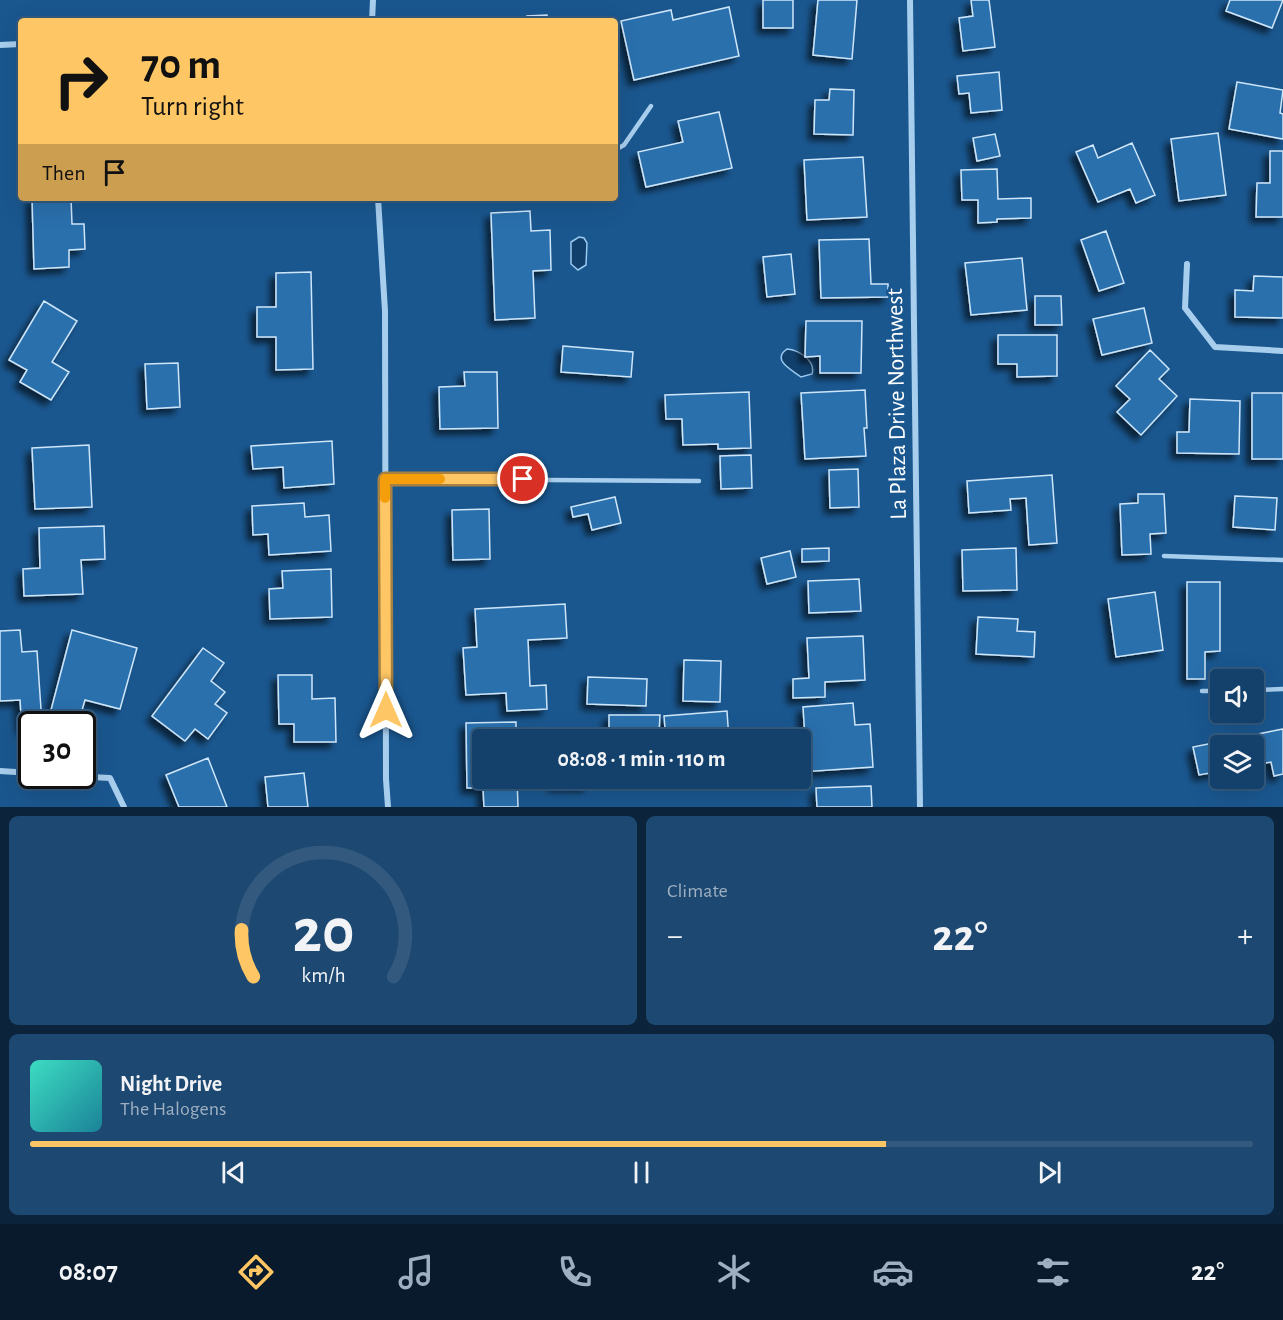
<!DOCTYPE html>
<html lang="en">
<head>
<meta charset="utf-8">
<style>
	body { margin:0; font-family:"Alegreya Sans",sans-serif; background:#1d4871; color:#f1f3f6; height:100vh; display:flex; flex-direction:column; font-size:22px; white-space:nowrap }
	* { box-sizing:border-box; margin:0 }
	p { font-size:20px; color:#9dafc1 }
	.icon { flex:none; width:33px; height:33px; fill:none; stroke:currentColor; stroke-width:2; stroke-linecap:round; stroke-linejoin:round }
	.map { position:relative; height:807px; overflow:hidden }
	.sheet { display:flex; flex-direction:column; gap:9px; padding:9px; background:#0b243b; flex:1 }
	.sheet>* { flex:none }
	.hud { position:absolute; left:18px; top:18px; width:600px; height:183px; border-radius:6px; box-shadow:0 6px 24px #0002,0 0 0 2px #335a7e; background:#ffc665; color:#111; overflow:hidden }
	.fabs { position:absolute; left:1210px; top:669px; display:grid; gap:12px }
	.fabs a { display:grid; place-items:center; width:54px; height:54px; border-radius:6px; background:#14416b; box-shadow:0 6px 24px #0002,0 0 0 2px #335a7e; font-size:30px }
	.speed { position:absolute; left:18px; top:711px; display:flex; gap:12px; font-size:30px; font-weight:700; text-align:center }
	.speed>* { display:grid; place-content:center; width:78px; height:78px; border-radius:50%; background:#14416b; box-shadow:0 6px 24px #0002,0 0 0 2px #335a7e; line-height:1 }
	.speed .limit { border:3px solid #111; border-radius:9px; background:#fff; color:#111 }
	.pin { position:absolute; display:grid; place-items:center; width:51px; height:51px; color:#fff; margin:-26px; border:3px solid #fff; border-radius:50%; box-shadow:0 2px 6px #0007 }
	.me { position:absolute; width:66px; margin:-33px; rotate:0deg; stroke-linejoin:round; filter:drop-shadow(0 0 4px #0008) }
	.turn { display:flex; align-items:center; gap:21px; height:126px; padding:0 24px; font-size:27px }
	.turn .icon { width:78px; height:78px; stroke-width:2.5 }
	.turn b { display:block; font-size:42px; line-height:51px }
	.then { display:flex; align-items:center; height:57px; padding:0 24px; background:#0003; gap:12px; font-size:22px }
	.big { font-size:45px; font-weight:600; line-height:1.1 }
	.sheet .tile { flex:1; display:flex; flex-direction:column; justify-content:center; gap:9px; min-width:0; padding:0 21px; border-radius:9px; background:#1d4871 }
	.sheet .dial { align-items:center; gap:0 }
	.dial svg { height:156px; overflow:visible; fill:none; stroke:#335a7e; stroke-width:7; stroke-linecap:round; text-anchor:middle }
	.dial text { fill:#f1f3f6; stroke:none }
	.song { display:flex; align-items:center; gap:18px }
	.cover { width:72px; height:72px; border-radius:9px; background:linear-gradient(135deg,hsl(170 70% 55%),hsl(190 70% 35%)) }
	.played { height:6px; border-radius:3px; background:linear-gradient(90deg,#ffc665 70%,#335a7e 70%) }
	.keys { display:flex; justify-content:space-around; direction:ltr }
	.heat { display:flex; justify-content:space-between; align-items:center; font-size:33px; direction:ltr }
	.sheet .tiles { flex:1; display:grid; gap:9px; grid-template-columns:1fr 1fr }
	.tile:last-child { grid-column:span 2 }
	.trip { position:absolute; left:472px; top:729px; width:339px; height:60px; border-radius:6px; background:#14416b; box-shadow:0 6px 24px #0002,0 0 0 2px #335a7e; font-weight:600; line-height:60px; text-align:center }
	.menu { display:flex; height:96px; justify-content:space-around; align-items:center; background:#081a2b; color:#9dafc1 }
	.menu .icon { width:42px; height:42px }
	.menu .current { color:#ffc665 }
	.menu b { font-size:27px; color:#f1f3f6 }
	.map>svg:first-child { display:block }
	.water { fill:#11406d; stroke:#9bcaf0; stroke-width:1.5 }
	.building { fill:#296fad; stroke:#cee6fa; stroke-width:1.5; filter:url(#shadow) }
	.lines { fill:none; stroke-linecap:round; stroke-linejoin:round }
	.lane { stroke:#a8ceee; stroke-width:4.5 }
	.street { stroke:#a8ceee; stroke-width:6 }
	.route-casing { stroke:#a68142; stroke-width:15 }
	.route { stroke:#ffc665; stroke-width:10 }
	.slow { stroke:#f59e0b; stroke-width:10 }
	.labels { text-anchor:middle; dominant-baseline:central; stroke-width:6; stroke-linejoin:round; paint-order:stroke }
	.street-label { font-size:24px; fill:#fff; stroke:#1a578f }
</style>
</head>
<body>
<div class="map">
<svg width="1283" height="807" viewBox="0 0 1283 807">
	<defs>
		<filter id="shadow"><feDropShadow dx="-5.5" dy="5.5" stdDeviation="3" flood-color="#0009"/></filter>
	</defs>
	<rect width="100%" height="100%" fill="#1a578f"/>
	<path class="water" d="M579 237 584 238 587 243 586 265 578 270 571 264V242Z
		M787 349C799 350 816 361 812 374L801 377C792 370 771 360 787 349Z"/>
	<path class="building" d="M763 0H793V28H763Z
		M818 0H857L852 59 813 55Z
		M971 0H989L995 47 963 51 959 18 973 16Z
		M1230 0H1283L1272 28 1226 11Z
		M729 7 739 56 634 80 621 21 671 10 673 20Z
		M547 15V21H528L527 16Z
		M999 72 1002 110 971 113 969 93 959 94 957 76Z
		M1237 82 1283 90 1280 113 1283 114V139L1229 129Z
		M830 89 854 90 853 135 814 134 815 100H829Z
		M719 112 732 168 646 187 638 152 683 142 678 121Z
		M1218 133 1226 195 1179 201 1171 139Z
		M995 134 1000 156 977 161 973 138Z
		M1132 143 1155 195 1136 203 1130 189 1098 202 1076 152 1093 145 1098 158Z
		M1270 151H1283V217H1256L1257 183H1270Z
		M863 157 867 217 807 220 804 160Z
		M997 169 998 199 1031 198V218L997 219V222L978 223V200H962L961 170Z
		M32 198H71L72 224H84L85 249 69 250V267L34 269Z
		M530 211 531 231 550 230 551 270 533 271 535 318 495 320 491 213Z
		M1106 231 1124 283 1099 291 1081 240Z
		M869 239 871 284H888V297L821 298 819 240Z
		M791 254 795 294 767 297 763 257Z
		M1022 258 1027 310 971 315 965 263Z
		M311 272 313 369 276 370V337H257V307H276V273Z
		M1254 276 1283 277V318L1235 317V290L1253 291Z
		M1035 296H1061L1062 325H1035Z
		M44 301 77 321 52 362 69 372 51 400 20 382 27 370 9 360Z
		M1144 308 1152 343 1102 355 1093 319Z
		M806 321H862L861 373H820V356L805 357Z
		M998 335H1057V376L1017 377V364H998Z
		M563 346 633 352 631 377 561 372Z
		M1150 350 1169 369 1159 379 1177 396 1141 435 1117 412 1130 399 1116 386Z
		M178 363 180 407 147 409 145 364Z
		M464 372H497L498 428 440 429 439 387 465 386Z
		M865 390 867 428H864L866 456 805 459 801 393Z
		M749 392 751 448 718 449V444L683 445 682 419H666L665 395Z
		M1252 393H1283V459H1252Z
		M1190 399 1240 401 1239 454 1177 453V432H1189Z
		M332 441 334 484 284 488 283 467 253 469 251 446Z
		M89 445 92 507 35 509 32 448Z
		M751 455 752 488 721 489 720 456Z
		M858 469 859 507 830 508 829 470Z
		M1052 475 1057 543 1029 545 1026 498 1010 499 1011 510 969 513 967 481Z
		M1138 494H1164L1166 533 1150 534 1151 554 1122 555 1120 504 1138 503Z
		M1235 496 1277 498 1275 530 1233 527Z
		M615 497 621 523 592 530 588 514 573 517 571 507Z
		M304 503 305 517 329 515 331 551 269 555 268 534 253 535 252 506Z
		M489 509 490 559 453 560 452 510Z
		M104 526 105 559 81 560 83 594 24 596 23 569 40 568 39 528Z
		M829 548V561L802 562V549Z
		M1016 548 1017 590 963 591 962 550Z
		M790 551 796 577 767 584 761 558Z
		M331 569 332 617 270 619 269 589 283 588 282 571Z
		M859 579 861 611 809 613 808 581Z
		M1187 582H1220V651L1205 652V679H1187Z
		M1155 592 1163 650 1116 657 1108 599Z
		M565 604 567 638 528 640 530 686 546 685 547 709 507 711 506 693 466 695 463 648 477 647 475 609Z
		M978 617 1018 619 1017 631 1035 632 1034 657 976 654Z
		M20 630 22 652 37 651 42 724H32V727L22 728 20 700 0 701V631Z
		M72 630 137 648 120 709 85 700 80 717 51 710Z
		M863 636 865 680 825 682V697L793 698V679L809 678 807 638Z
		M203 648 224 663 211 681 225 692 215 704 227 713 208 739 195 729 185 741 152 716Z
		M684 660 721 661 720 702 683 701Z
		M278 675H312V699L335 698 336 742H294V724H279Z
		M588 677 647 679 646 706 587 704Z
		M853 703 855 725 870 724 873 767 801 772V740L795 739 805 738 803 707Z
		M727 711 729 740H666L664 716Z
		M609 715H660L659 733H609Z
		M516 722V740H483V778H517L518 807H484L483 788H467L466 723Z
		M1283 729V774L1274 776 1271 762 1254 765V746H1221V771L1199 775 1193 747Z
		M208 758 227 807H179L166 775Z
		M304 773 308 807H268L265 777Z
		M553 778H589L588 786 553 785Z
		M871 786 872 807H817L816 788Z"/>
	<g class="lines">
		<path class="lane" d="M615 150 624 145 651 106
			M385 479 699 481
			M1164 556 1283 560
			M1254 690 1283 689
			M1202 691H1221"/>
		<path class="street" d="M910 0 920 807
			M372 21 373 0
			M0 45 21 44
			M378 198 385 311 386 779 388 807
			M1187 264 1185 308 1215 347 1283 351
			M0 771 32 773
			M71 776 110 778 124 807"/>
	</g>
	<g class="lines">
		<defs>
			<path id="route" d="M386 710 385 479H523"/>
		</defs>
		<use href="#route" class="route-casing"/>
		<use href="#route" class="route"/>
		<path class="slow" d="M385 498V479H440"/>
	</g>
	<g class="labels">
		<g class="street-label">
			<text transform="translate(897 404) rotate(-91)">La Plaza Drive Northwest</text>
		</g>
	</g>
</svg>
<div class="fabs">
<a><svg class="icon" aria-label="sound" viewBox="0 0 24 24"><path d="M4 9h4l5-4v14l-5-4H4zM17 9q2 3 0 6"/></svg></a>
<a><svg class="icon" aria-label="layers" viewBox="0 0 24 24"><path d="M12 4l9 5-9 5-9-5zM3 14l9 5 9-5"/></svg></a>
</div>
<div class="speed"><div class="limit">30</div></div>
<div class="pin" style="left:523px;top:479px;background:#d93025"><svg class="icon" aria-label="arrive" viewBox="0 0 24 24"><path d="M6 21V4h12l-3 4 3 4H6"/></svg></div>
<svg class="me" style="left:386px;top:710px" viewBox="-20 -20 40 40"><path d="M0-17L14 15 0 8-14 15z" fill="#ffc665" stroke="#fff" stroke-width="4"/></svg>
<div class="trip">08:08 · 1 min · 110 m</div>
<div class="hud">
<div class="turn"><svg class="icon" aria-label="right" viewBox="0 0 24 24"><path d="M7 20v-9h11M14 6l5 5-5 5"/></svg><div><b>70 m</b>Turn right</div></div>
<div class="then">Then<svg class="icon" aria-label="arrive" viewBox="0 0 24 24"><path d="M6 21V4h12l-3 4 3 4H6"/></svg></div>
</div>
</div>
<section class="sheet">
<div class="tiles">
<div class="tile dial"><svg viewBox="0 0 100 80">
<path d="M14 69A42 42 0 1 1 86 69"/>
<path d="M14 69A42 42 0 0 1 8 45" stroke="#ffc665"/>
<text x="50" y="56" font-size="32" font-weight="700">20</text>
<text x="50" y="72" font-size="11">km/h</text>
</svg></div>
<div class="tile"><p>Climate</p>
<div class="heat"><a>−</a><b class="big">22°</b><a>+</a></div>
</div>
<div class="tile">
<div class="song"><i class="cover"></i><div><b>Night Drive</b><p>The Halogens</p></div></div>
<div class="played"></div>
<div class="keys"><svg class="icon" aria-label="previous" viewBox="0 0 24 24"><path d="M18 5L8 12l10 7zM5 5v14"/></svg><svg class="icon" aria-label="pause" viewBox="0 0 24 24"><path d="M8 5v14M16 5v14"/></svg><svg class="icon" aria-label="next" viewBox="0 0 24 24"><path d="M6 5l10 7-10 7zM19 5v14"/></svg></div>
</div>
</div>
</section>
<nav class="menu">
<b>08:07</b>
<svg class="icon current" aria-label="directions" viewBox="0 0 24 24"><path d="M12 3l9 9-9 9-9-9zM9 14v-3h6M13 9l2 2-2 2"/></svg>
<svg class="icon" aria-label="music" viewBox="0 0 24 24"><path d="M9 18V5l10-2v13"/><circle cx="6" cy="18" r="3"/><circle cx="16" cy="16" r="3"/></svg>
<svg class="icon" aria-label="phone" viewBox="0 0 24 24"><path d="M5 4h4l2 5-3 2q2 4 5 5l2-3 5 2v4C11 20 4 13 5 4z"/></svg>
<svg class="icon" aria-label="climate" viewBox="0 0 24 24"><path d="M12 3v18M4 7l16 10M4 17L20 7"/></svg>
<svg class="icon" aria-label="car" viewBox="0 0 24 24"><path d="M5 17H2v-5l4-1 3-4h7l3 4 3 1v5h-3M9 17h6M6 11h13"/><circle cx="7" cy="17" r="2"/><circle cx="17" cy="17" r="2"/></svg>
<svg class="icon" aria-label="filters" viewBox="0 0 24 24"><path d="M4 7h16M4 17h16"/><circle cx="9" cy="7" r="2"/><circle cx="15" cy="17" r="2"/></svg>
<b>22°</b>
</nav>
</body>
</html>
